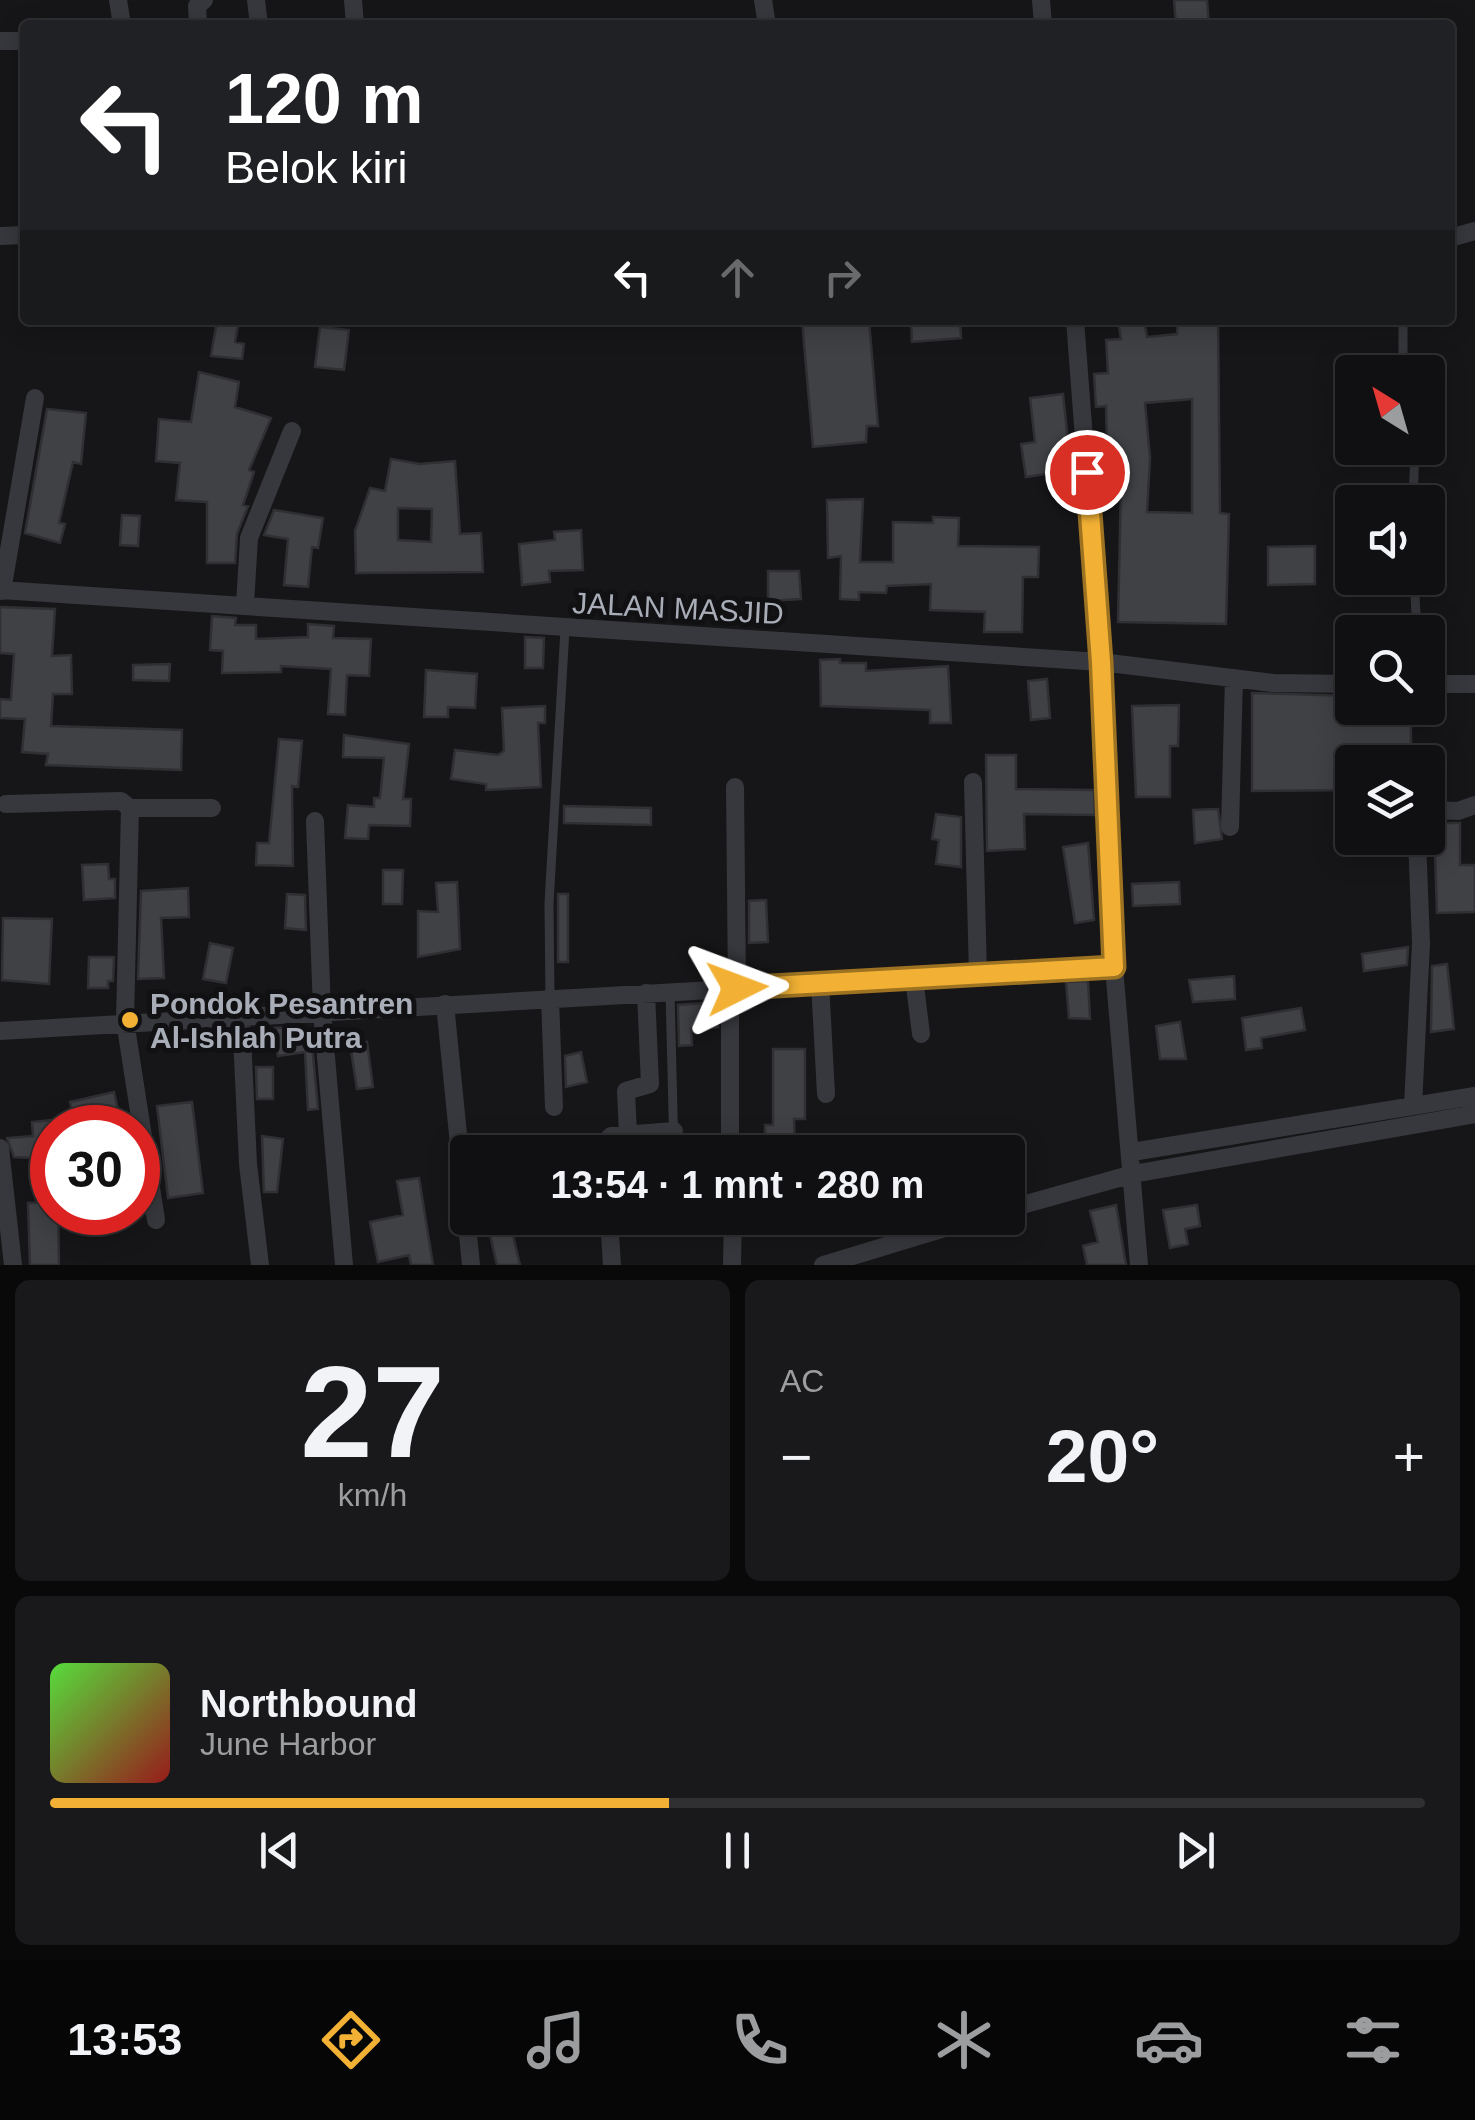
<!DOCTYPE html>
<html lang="id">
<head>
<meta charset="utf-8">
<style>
	body { margin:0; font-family:Arial,sans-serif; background:#19191b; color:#f1f3f6; height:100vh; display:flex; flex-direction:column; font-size:38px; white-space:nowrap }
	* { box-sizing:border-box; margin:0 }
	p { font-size:32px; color:#9c9d9f }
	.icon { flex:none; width:55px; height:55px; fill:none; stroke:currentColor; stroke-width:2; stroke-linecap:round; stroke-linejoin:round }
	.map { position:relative; height:1265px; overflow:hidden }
	.side { display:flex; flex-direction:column; gap:15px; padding:15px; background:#09090a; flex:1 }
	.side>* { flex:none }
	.banner { position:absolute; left:20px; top:20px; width:1435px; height:305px; border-radius:10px; box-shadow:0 5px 25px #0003,0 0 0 2px #303032; background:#202124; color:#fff; overflow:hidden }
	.needle { width:65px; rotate:323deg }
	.buttons { position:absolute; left:1335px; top:355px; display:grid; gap:20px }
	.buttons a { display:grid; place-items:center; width:110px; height:110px; border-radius:10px; background:#101012; box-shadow:0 5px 25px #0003,0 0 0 2px #303032; font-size:50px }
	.speed { position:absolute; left:30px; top:1105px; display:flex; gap:20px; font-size:50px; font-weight:700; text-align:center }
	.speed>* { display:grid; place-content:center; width:130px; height:130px; border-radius:50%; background:#101012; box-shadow:0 5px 25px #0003,0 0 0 2px #303032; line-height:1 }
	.speed .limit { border:15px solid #d22; background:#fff; color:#111 }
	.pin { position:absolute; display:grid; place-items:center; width:85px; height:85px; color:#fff; margin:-42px; border:5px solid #fff; border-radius:50%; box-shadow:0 2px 10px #0007 }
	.me { position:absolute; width:110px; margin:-55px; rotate:87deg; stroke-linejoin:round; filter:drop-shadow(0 0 8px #0008) }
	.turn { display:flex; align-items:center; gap:35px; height:210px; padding:0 40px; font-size:45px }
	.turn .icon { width:130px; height:130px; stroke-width:2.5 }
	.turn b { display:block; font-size:70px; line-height:85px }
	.lanes { display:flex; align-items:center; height:95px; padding:0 40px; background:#0003; justify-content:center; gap:50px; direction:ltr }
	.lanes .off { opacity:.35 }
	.big { font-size:75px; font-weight:700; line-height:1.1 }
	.side .tile { flex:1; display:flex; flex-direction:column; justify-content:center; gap:15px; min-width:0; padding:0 35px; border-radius:15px; background:#19191b }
	.side .dial { align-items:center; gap:0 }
	.dial b { font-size:130px; line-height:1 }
	.song { display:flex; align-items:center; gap:30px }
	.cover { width:120px; height:120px; border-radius:15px; background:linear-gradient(135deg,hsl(110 70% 55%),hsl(0 70% 35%)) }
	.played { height:10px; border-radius:5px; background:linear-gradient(90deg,#f2b134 45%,#303032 45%) }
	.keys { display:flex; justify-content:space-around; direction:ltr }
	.heat { display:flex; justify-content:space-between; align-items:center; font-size:55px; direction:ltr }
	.side .tiles { flex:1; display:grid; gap:15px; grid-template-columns:1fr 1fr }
	.tile:last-child { grid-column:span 2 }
	.trip { position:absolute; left:450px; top:1135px; width:575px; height:100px; border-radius:10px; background:#101012; box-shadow:0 5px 25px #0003,0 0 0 2px #303032; font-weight:700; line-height:100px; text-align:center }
	.tab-bar { display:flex; height:160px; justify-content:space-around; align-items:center; background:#060607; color:#9c9d9f }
	.tab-bar .icon { width:70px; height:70px }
	.tab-bar .on { color:#f2b134 }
	.tab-bar b { font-size:45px; color:#f1f3f6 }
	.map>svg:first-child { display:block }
	.building { fill:#404145; stroke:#303034; stroke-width:2.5; fill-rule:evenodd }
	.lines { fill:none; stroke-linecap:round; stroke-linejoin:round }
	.lane { stroke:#37383d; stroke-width:9 }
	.street { stroke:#37383d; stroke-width:18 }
	.route-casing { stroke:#9d7322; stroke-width:25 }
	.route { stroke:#f2b134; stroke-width:18 }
	.poi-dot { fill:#f2b134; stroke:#111113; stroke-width:4 }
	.labels { text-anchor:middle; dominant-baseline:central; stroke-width:10; stroke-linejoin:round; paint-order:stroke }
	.street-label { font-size:30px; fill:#a8adb8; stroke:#111113 }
	.poi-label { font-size:30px; font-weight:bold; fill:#a8adb8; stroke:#111113; text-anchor:start }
</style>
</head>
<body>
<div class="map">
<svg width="1475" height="1265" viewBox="0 0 1475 1265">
	<rect width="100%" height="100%" fill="#161618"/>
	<path class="building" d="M1174 0H1207L1209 25H1176Z
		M217 320H239L235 342 244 344 242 359 211 356Z
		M802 320H869L878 426H867L866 442 813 447Z
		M911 320H960L961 338 912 342Z
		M1118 320H1144L1147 337 1177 334 1178 320H1218L1220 513 1229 514 1226 624 1118 622 1121 487 1108 486 1106 406 1096 407 1094 374 1108 373 1106 340 1121 339ZM1192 399V513L1147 512 1150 458 1145 403Z
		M320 327 349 330 344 370 315 367Z
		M199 372 239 382 235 407 271 418 249 470 254 472 243 505 248 506 237 534 235 563H207V502L176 500 180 463 156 461 159 419 191 422Z
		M1063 394 1071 470 1026 477 1021 444 1035 442 1030 398Z
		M47 409 86 413 81 464 73 462 59 523 65 524 60 543 25 533Z
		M391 459 420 464 455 461 460 534 481 533 483 572 356 573 355 531 370 488 385 491ZM398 508 432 509 431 542 398 540Z
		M863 499 860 562H893V522L933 523V517L959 518 958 546 1039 547 1038 577H1023L1022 632H984L985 612 930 610 931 584 887 586 886 593 859 592V600L840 599 841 556 828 558 827 500Z
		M274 510 323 518 318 548 312 547 308 587 284 585 288 539 264 535Z
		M122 515 140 516 138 546 120 545Z
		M581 530 583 570 549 571 550 582 522 585 519 544 555 540 554 532Z
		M1315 546V584L1268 585V547Z
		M768 571H799L801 599 768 601Z
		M0 607 55 609 52 656 71 655 72 694H53L51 726 182 730 181 770 46 765 48 754 22 752 25 719 0 718V699L11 700 14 654 0 653Z
		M212 616 236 618 235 625H256V639L308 637V624L334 626 333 638 371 639 369 676 347 675 345 715 328 714 331 669 281 666V672L222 673 223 651 210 650Z
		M525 637 544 638 543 668H525Z
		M840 659V663H866V671L948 666 951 723H930V710L821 706 820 660Z
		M170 664 169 681 133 680V665Z
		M426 670 477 674 475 708 448 707V717H424Z
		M1047 679 1050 718 1031 720 1028 681Z
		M1252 693 1352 696V708H1411V762H1352V790L1252 791Z
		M1179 705 1178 746H1170V797H1136L1132 706Z
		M545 706V723H538L541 787 486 790V784L451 779 455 750 498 755 504 751 502 708Z
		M344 735 409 744 403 799H411L410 826 369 825 368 839 345 838 348 805 374 807V798H380L384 758 343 757Z
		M279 739 302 741 298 787 292 786 293 866 256 865 257 843H269Z
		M986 755H1016V789L1094 790 1095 815 1024 814 1025 849 987 851Z
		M564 806 651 808V825L564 823Z
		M1218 809 1222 839 1195 843 1193 810Z
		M936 814 961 817V867L936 864 939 840 932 839Z
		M1434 823H1460V865H1475V912L1437 913Z
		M1088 843 1094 920 1075 923 1063 847Z
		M108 864 109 879H115V898L84 900 82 865Z
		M383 870H403L402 904H383Z
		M457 882 460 949 418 957V911L438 912 436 883Z
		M1179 882 1180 904 1133 906 1132 884Z
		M188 888 189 917 161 918 164 978 138 979 141 891Z
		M287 894 305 895 306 930 285 928Z
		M558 894H568V962H558Z
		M766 900 768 942 749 943V901Z
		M3 918 52 919 49 984 2 980Z
		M210 943 233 948 226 983 203 979Z
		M1408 947 1407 965 1364 971 1362 954Z
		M89 957H114L113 981H108V988H88Z
		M1447 964 1454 1029 1431 1032 1432 966Z
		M1234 976 1235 999 1193 1002 1189 980Z
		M1088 981 1090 1019 1069 1018 1066 982Z
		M718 1002V1027L691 1029 692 1045 679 1046 678 1005Z
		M1301 1008 1305 1030 1261 1038 1262 1048 1246 1050 1242 1018Z
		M1180 1022 1186 1059H1160L1156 1026Z
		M294 1027 295 1035 311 1034 318 1109 308 1110 305 1052 278 1056 274 1028Z
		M367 1042 373 1087 357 1089 350 1044Z
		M773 1049H805V1119H794L795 1152H765V1125H773Z
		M581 1052 587 1082 566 1087 565 1056Z
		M256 1067H273V1099H257Z
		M114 1092 122 1128H76L70 1102Z
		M192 1102 203 1193 168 1198 157 1106Z
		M52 1120V1159L14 1157 7 1138 33 1136 32 1122Z
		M262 1136 283 1139 277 1192H264Z
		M419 1178 433 1265H411L409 1255 378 1262 370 1222 403 1215 397 1181Z
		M52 1202V1212H58L59 1265H30L28 1203Z
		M1116 1205 1126 1265H1087L1083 1246 1098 1242 1090 1211Z
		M1197 1205 1200 1226 1185 1229 1188 1244 1170 1248 1163 1210Z
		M486 1218H509L520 1265H497Z"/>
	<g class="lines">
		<path class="lane" d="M1403 320V372
			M1413 502 1415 448
			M1414 578 1417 632
			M670 992 674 1152
			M550 998 549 903 565 629"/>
		<path class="street" d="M118 0 122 25
			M256 0 259 25
			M353 0 355 25
			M763 0 767 25
			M1041 0 1043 25
			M198 25 197 6 204 0
			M0 41H25
			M0 236 25 235
			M1450 238 1475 231
			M1075 320 1101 662 1114 967 1139 1265
			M0 590 1101 662 1273 683 1352 684
			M2 591 35 398
			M245 604 249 538 292 431
			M1428 684H1475
			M973 782 978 975
			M735 787 737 988
			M6 804 121 801 130 808 125 1021 156 1220
			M130 808H212
			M1428 810 1458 811 1475 805
			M315 821 322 1011 344 1265
			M1230 827 1234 678
			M914 978 921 1034
			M820 983 826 1094
			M550 998 554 1107
			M445 1004 471 1265
			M241 1015 248 1164 260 1265
			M0 1031 1114 967
			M1413 1106 1421 943 1417 838
			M628 1134 626 1091 650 1084 646 993
			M0 1148 13 1265
			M605 1152V1142L611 1136 674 1131
			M730 1152V988
			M1132 1152 1475 1096
			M1008 1209 1133 1174 1475 1114
			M609 1218 612 1265
			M732 1265 733 1218
			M823 1265 978 1218"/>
	</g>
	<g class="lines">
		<defs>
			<path id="route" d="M737 988 1114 967 1101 662 1087 472"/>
		</defs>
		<use href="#route" class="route-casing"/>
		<use href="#route" class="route"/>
	</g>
	<circle class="poi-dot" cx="130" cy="1020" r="10"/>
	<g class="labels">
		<g class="street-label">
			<text transform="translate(678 608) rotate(3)">JALAN MASJID</text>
		</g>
		<g class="poi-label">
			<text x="150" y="1003">Pondok Pesantren<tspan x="150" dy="34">Al-Ishlah Putra</tspan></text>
		</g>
	</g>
</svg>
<div class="buttons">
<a><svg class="needle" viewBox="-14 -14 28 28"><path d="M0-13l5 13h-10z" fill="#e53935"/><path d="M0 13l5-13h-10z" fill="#9c9d9f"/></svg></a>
<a><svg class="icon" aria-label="sound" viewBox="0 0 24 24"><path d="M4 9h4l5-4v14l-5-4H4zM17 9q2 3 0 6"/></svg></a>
<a><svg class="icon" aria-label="search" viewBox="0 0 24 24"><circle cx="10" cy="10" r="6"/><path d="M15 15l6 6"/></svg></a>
<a><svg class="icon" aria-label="layers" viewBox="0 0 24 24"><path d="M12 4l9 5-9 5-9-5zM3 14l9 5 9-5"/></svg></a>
</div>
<div class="speed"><div class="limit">30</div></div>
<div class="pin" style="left:1087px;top:472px;background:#d93025"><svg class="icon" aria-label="arrive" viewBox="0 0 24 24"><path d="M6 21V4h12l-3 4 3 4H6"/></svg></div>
<svg class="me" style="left:737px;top:988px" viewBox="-20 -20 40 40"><path d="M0-17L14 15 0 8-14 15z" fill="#f2b134" stroke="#fff" stroke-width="4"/></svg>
<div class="trip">13:54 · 1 mnt · 280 m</div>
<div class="banner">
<div class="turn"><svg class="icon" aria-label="left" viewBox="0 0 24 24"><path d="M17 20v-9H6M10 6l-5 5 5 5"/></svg><div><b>120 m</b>Belok kiri</div></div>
<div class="lanes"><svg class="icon" aria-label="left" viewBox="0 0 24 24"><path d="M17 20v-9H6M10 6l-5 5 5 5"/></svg><svg class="icon off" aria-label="ahead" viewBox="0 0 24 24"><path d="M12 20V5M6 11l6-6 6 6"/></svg><svg class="icon off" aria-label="right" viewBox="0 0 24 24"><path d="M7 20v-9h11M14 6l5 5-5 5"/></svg></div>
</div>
</div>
<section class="side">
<div class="tiles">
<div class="tile dial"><b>27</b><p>km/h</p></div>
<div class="tile"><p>AC</p>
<div class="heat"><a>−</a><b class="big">20°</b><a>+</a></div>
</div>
<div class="tile">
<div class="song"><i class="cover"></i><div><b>Northbound</b><p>June Harbor</p></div></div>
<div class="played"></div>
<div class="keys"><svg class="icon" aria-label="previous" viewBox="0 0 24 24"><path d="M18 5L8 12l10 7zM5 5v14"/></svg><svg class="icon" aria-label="pause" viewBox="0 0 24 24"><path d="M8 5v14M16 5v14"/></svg><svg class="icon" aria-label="next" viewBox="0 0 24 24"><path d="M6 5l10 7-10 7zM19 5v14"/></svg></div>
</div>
</div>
</section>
<nav class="tab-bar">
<b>13:53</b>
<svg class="icon on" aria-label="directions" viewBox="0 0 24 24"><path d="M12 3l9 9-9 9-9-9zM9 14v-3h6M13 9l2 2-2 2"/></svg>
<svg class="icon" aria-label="music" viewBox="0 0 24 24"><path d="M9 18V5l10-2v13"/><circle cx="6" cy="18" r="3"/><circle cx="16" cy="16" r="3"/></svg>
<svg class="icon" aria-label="phone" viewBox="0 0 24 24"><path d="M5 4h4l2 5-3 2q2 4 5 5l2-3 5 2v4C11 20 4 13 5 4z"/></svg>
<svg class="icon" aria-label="climate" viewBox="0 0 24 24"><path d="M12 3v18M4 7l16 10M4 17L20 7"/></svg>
<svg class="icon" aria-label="car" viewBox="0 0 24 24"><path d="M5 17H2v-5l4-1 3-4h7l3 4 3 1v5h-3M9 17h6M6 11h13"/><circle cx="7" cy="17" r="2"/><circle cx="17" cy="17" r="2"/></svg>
<svg class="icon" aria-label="filters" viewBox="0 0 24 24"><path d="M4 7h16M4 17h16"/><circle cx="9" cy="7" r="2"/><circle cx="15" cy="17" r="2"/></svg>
</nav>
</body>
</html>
